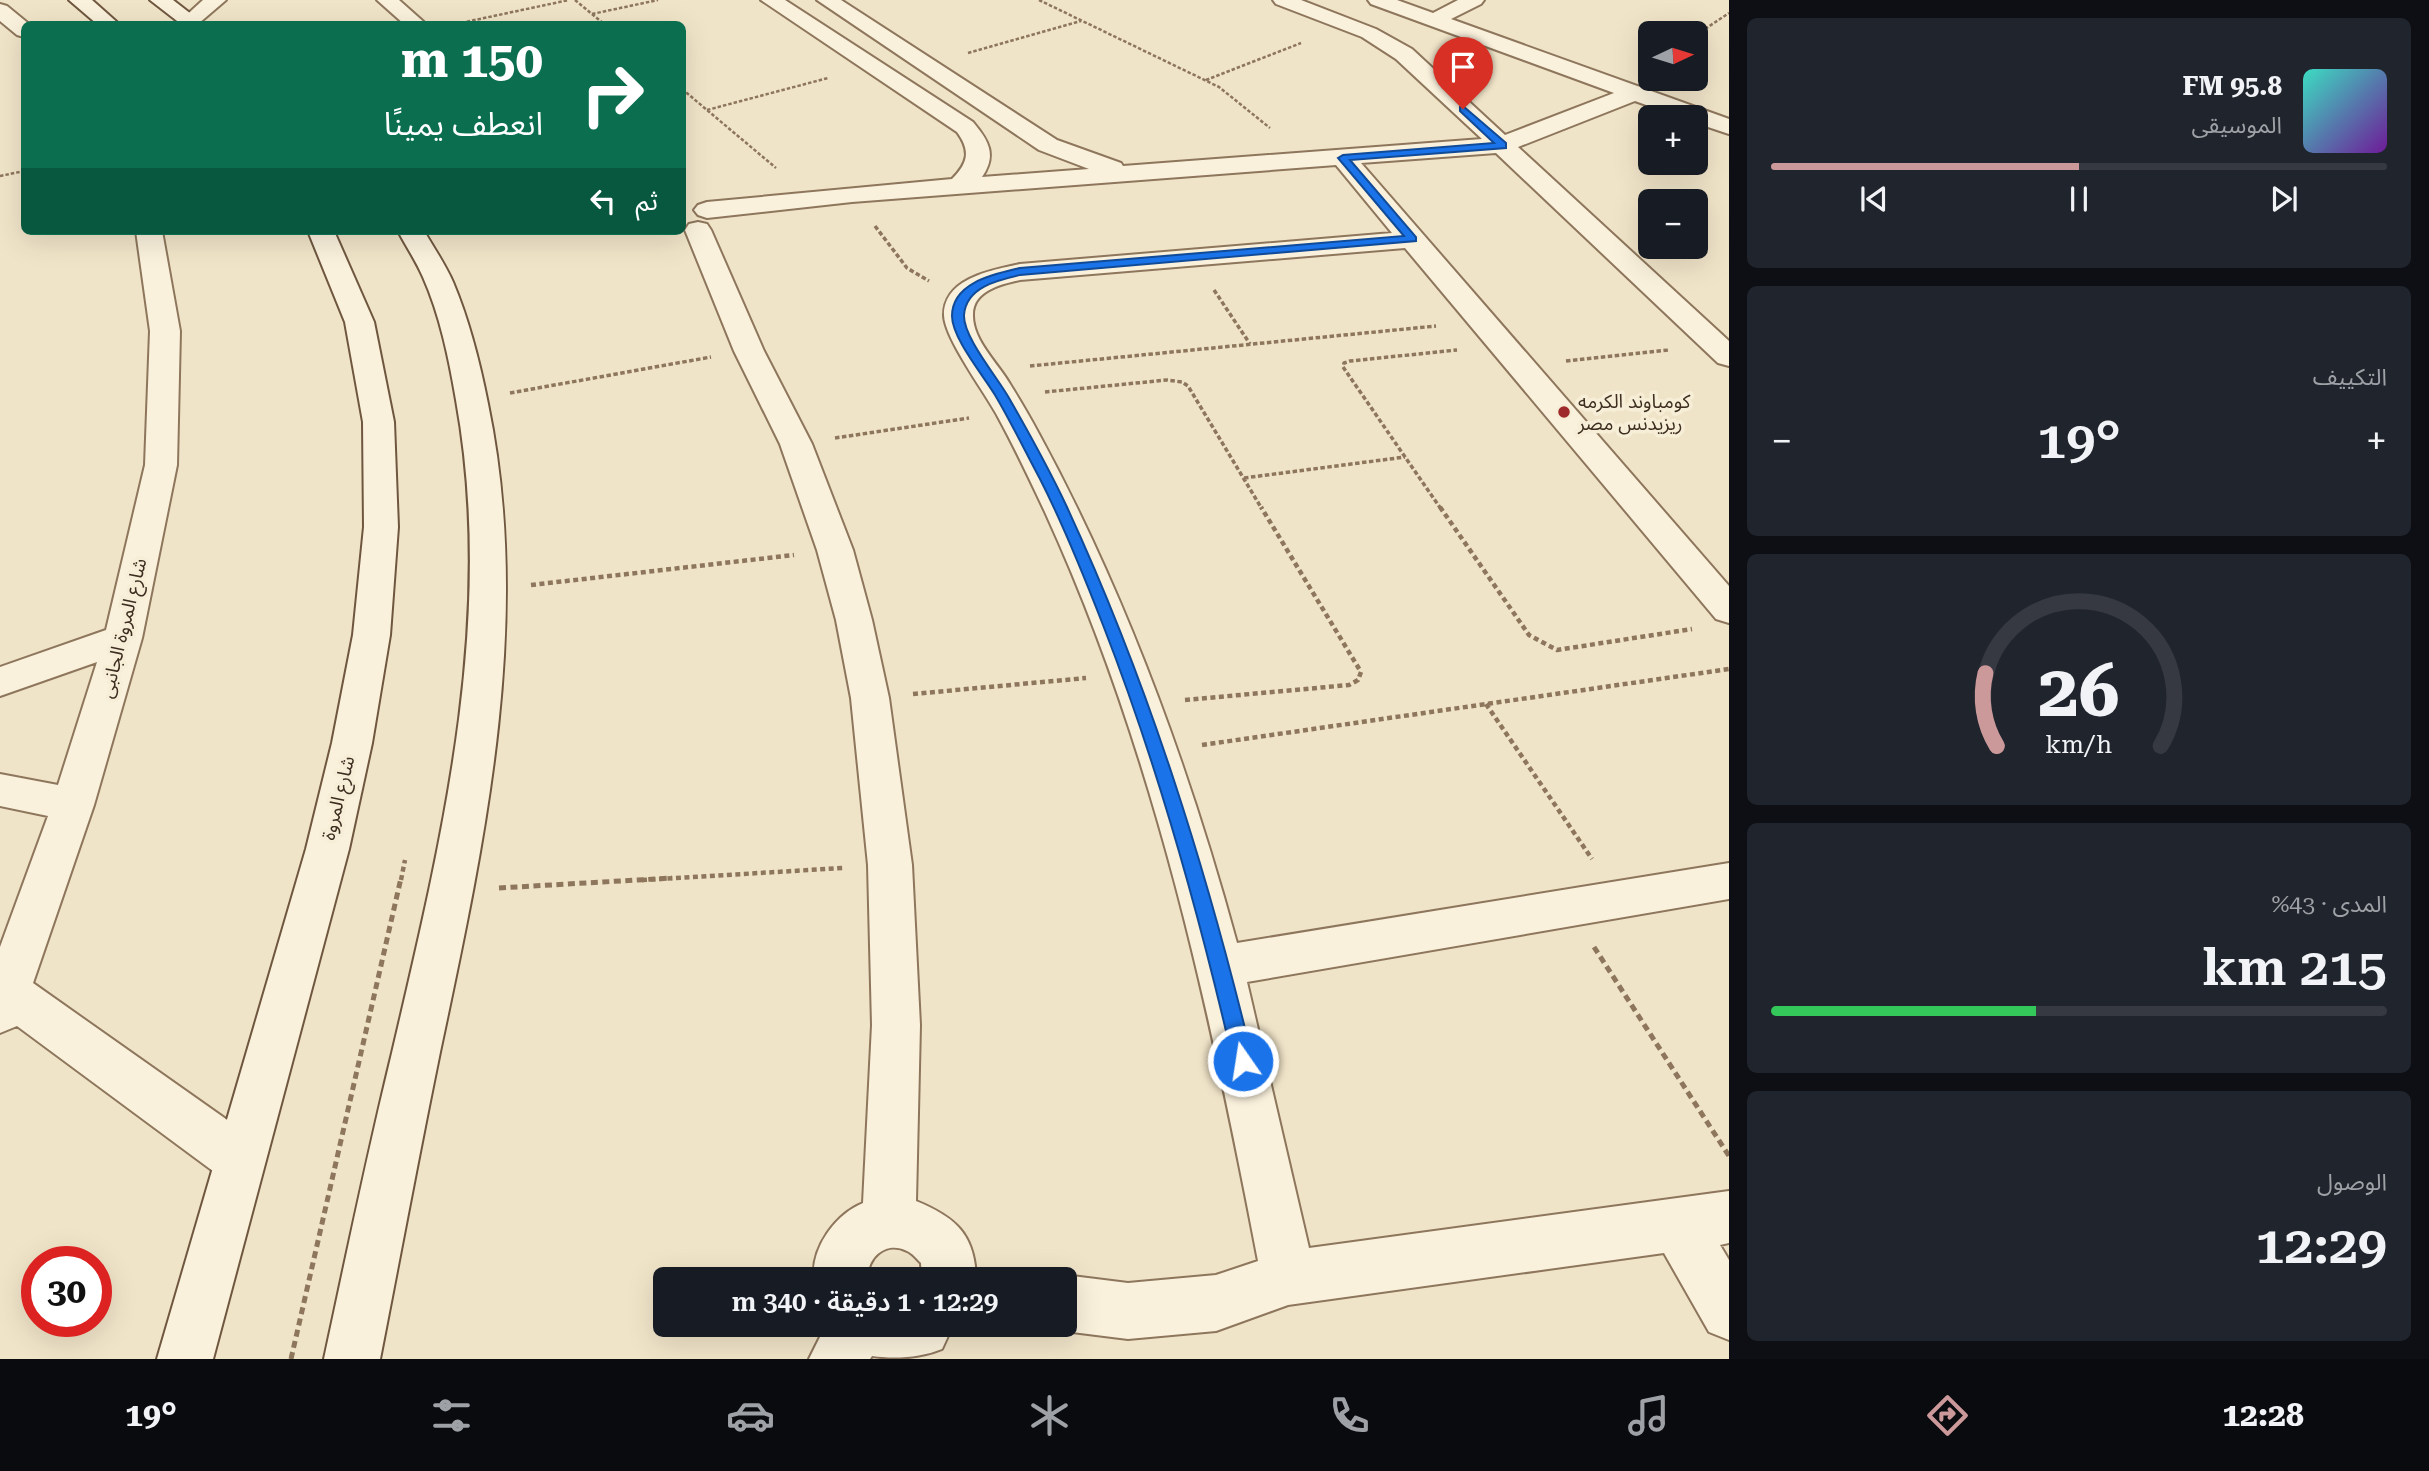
<!DOCTYPE html>
<html lang="ar">
<head>
<meta charset="utf-8">
<style>
	body { margin:0; font-family:"Roboto Serif","Noto Sans Arabic",serif; background:#20242c; color:#f1f3f6; direction:rtl; height:100vh; display:flex; flex-direction:column; font-size:26px; white-space:nowrap }
	* { box-sizing:border-box; margin:0 }
	p { font-size:23px; color:#9ea1a6 }
	.icon { flex:none; width:38px; height:38px; fill:none; stroke:currentColor; stroke-width:2; stroke-linecap:round; stroke-linejoin:round }
	.map { position:relative; flex:1; overflow:hidden; direction:ltr }
	.side { display:flex; flex-direction:column; gap:18px; padding:18px; background:#0d0f14; width:700px }
	.side>* { flex:none }
	.hud { position:absolute; left:21px; top:21px; width:665px; height:214px; border-radius:10px; box-shadow:0 7px 28px #0002; direction:rtl; background:#0b6e4f; color:#fff; overflow:hidden }
	.needle { width:46px; rotate:86deg }
	.tools { position:absolute; left:1638px; top:21px; display:grid; gap:14px }
	.tools a { display:grid; place-items:center; width:70px; height:70px; border-radius:10px; background:#171b24; box-shadow:0 7px 28px #0002; font-size:35px }
	.speed { position:absolute; left:21px; top:1246px; display:flex; gap:14px; font-size:35px; font-weight:700; text-align:center }
	.speed>* { display:grid; place-content:center; width:91px; height:91px; border-radius:50%; background:#171b24; box-shadow:0 7px 28px #0002; line-height:1 }
	.speed .limit { border:10px solid #d22; background:#fff; color:#111 }
	.pin { position:absolute; display:grid; place-items:center; width:60px; height:60px; color:#fff; margin:-72px -30px; border-radius:50% 50% 50% 0; rotate:-45deg; box-shadow:0 0 7px #0007 }
	.pin .icon { rotate:45deg }
	.me { position:absolute; width:77px; margin:-38px; rotate:347deg; stroke-linejoin:round; filter:drop-shadow(0 0 5px #0008) }
	.turn { display:flex; align-items:center; gap:24px; height:147px; padding:0 28px; font-size:32px }
	.turn .icon { width:91px; height:91px; stroke-width:2.5 }
	.turn b { display:block; font-size:49px; line-height:60px }
	.then { display:flex; align-items:center; height:66px; padding:0 28px; background:#0003; gap:14px; font-size:26px }
	.big { font-size:52px; font-weight:600; line-height:1.1 }
	.side .widget { flex:1; display:flex; flex-direction:column; justify-content:center; gap:10px; min-width:0; padding:0 24px; border-radius:10px; background:#20242c }
	.side .dial { align-items:center; gap:0 }
	.dial svg { height:182px; overflow:visible; fill:none; stroke:#363941; stroke-width:7; stroke-linecap:round; text-anchor:middle }
	.dial text { fill:#f1f3f6; stroke:none }
	.song { display:flex; align-items:center; gap:21px }
	.cover { width:84px; height:84px; border-radius:10px; background:linear-gradient(135deg,hsl(170 70% 55%),hsl(280 70% 35%)) }
	.played { height:7px; border-radius:4px; background:linear-gradient(90deg,#cc999b 50%,#363941 50%) }
	.keys { display:flex; justify-content:space-around; direction:ltr }
	.heat { display:flex; justify-content:space-between; align-items:center; font-size:38px; direction:ltr }
	.charge { height:10px; border-radius:5px; background:linear-gradient(90deg,#34c759 43%,#363941 0) }
	.trip { position:absolute; left:653px; top:1267px; width:424px; height:70px; border-radius:10px; background:#171b24; box-shadow:0 7px 28px #0002; font-weight:600; line-height:70px; text-align:center; direction:rtl }
	.tabs { display:flex; height:112px; justify-content:space-around; align-items:center; background:#090b0e; color:#9ea1a6 }
	.tabs .icon { width:49px; height:49px }
	.tabs .on { color:#cc999b }
	.tabs b { font-size:32px; color:#f1f3f6 }
	main { display:flex; flex:1; min-height:0 }
	.map>svg:first-child { display:block }
	.lines { fill:none; stroke-linecap:round; stroke-linejoin:round }
	.street-casing { stroke:#8d765c; stroke-width:4 }
	.secondary-casing { stroke:#6f573f; stroke-width:4 }
	.path-far3 { stroke:#8d765c; stroke-width:2.5; stroke-dasharray:3.5 2; stroke-linecap:butt }
	.path-far2 { stroke:#8d765c; stroke-width:3.5; stroke-dasharray:4.5 2.5; stroke-linecap:butt }
	.path-far1 { stroke:#8d765c; stroke-width:4.5; stroke-dasharray:5 3.5; stroke-linecap:butt }
	.path { stroke:#8d765c; stroke-width:5; stroke-dasharray:7 4.5; stroke-linecap:butt }
	.street { fill:#faf1dc; fill-rule:evenodd }
	.secondary { fill:#faf1dc; fill-rule:evenodd }
	.route { fill:#1a73e8; stroke:#114b97; stroke-width:2 }
	.poi-dot { fill:#9e2a2b; stroke:#f7eed8; stroke-width:2.5 }
	.labels { text-anchor:middle; dominant-baseline:central; stroke-width:7; stroke-linejoin:round; paint-order:stroke }
	.poi-label { font-size:19px; fill:#3d2e20; stroke:#f7eed8; text-anchor:start }
	.street-label { font-size:19px; fill:#3d2e20; stroke:#f7eed8 }
</style>
</head>
<body>
<main>
<section class="side">
<div class="widget">
<div class="song"><i class="cover"></i><div><b>95.8 FM</b><p>الموسيقى</p></div></div>
<div class="played"></div>
<div class="keys"><svg class="icon" aria-label="previous" viewBox="0 0 24 24"><path d="M18 5L8 12l10 7zM5 5v14"/></svg><svg class="icon" aria-label="pause" viewBox="0 0 24 24"><path d="M8 5v14M16 5v14"/></svg><svg class="icon" aria-label="next" viewBox="0 0 24 24"><path d="M6 5l10 7-10 7zM19 5v14"/></svg></div>
</div>
<div class="widget"><p>التكييف</p>
<div class="heat"><a>−</a><b class="big">19°</b><a>+</a></div>
</div>
<div class="widget dial"><svg viewBox="0 0 100 80">
<path d="M14 69A42 42 0 1 1 86 69"/>
<path d="M14 69A42 42 0 0 1 9 37" stroke="#cc999b"/>
<text x="50" y="56" font-size="32" font-weight="700">26</text>
<text x="50" y="72" font-size="11">km/h</text>
</svg></div>
<div class="widget"><p>المدى · 43%</p><b class="big">215 km</b><div class="charge"></div></div>
<div class="widget"><p>الوصول</p><b class="big">12:29</b></div>
</section>
<div class="map">
<svg width="1729" height="1359" viewBox="0 0 1729 1359">
	<rect width="100%" height="100%" fill="#f0e4c8"/>
	<g class="lines">
		<defs>
			<path id="street" d="M203 0H226L198 24H182L180 21Z
				M377 0H399L426 24H404Z
				M761 0H785L973 122C989 141 997 155 982 177L1089 169 1039 150 817 0H841L1057 140 1121 163 1123 166 1482 139 1396 59 1362 37 1276 4 1273 0H1301L1376 29 1412 49 1505 135 1614 93 1371 4 1368 0H1397L1433 13 1458 0H1484L1481 4 1451 19 1729 119V134L1696 123V117H1680L1635 101 1518 147 1729 341V366L1718 363 1496 153 1361 163 1729 586V623L1716 619 1405 248 1020 280C1001 284 973 291 973 314 972 340 998 363 1010 384 1020 400 1030 417 1039 434 1126 594 1189 767 1237 943L1729 863V899L1247 982 1309 1248 1729 1191V1243L1720 1245 1729 1260V1340L1709 1332 1664 1253 1288 1305 1216 1331 1128 1339 1064 1331 1050 1325H1064V1279H1055L1064 1275 1128 1283 1216 1275 1258 1261C1209 1005 1154 750 1045 512 1030 480 1015 448 998 417 986 394 944 338 944 315 944 278 992 270 1020 264L1392 233 1336 165 852 202 707 218 698 215 694 210 698 205 707 202 952 179C968 163 971 151 957 132Z
				M0 4 7 6 29 24H24V37L17 35 0 21Z
				M698 222 707 224 711 230 764 351 812 444 853 550 872 620 889 698 912 865 920 1025 916 1201C955 1217 975 1234 976 1279H922L921 1263C917 1259 912 1253 907 1251 886 1240 866 1258 868 1279H814C811 1247 836 1214 863 1203L872 1025 868 865 851 698 836 620 817 550 780 444 734 351 685 230 689 224Z
				M136 231H162L180 331 177 465 142 638 94 805 33 983 257 1141 265 1159 257 1177 239 1184 221 1177 17 1026 0 1033V947L48 816 0 806V774L58 785 97 662 0 696V667L106 630 145 465 150 331Z
				M826 1325H953L942 1349C920 1358 894 1359 872 1356L870 1359H809Z"/>
			<path id="secondary" d="M69 0H92L119 24H97Z
				M150 0H173L204 24H181Z
				M308 231H334L374 322 394 422 398 527 390 635 372 743 349 849 213 1359H157L306 849 332 743 353 635 364 527 363 422 345 322Z
				M398 231H424C434 248 445 264 453 282 469 320 480 363 488 404 533 620 485 840 440 1052 419 1154 400 1257 380 1359H324C346 1257 367 1155 392 1053 442 839 496 620 456 400 449 359 440 315 423 277 416 261 406 246 398 231Z"/>
		</defs>
		<use href="#street" class="street-casing"/>
		<use href="#secondary" class="secondary-casing"/>
		<path class="path-far3" d="M575 0 604 24
			M1039 0 1219 87 1270 128
			M592 14 658 0
			M456 24 569 0
			M1696 35 1729 13
			M968 53 1081 21
			M1206 80 1301 43
			M682 89 776 168
			M707 110 828 78
			M0 176 24 171"/>
		<path class="path-far2" d="M875 226 907 268 929 281
			M1214 290 1250 344
			M1566 361 1669 350
			M1030 366 1436 326
			M1045 392 1167 380 1182 382 1188 386 1262 509
			M510 393 711 357
			M835 438 969 418
			M1244 478 1405 457
			M1441 509 1343 367 1344 363 1350 361 1457 350"/>
		<path class="path-far1" d="M1440 507 1529 635 1557 650 1692 629
			M531 585 794 555
			M913 694 1086 678
			M1185 700 1349 685 1358 680 1361 672 1261 507
			M1486 704 1592 859
			M1202 745 1729 669
			M401 880 405 860
			M642 880 843 868"/>
		<path class="path" d="M499 888 672 878
			M1594 947 1729 1156
			M291 1359 401 878"/>
		<use href="#street" class="street"/>
		<use href="#secondary" class="secondary"/>
	</g>
	<path class="route" d="M1463 106 1506 143V148L1350 160 1416 237V241L1020 275C998 280 966 287 964 315 963 337 998 378 1009 398 1029 433 1049 469 1066 505 1149 684 1207 870 1253 1061L1250 1068 1243 1071 1236 1068 1233 1061C1199 913 1158 766 1103 625 1084 576 1064 526 1040 479 1025 451 1011 422 995 395 983 375 952 338 952 316 952 282 995 274 1020 268L1404 236 1338 158 1343 155 1494 143 1460 111V107Z"/>
	<circle class="poi-dot" cx="1564" cy="412" r="7"/>
	<g class="labels">
		<g class="poi-label">
			<text x="1578" y="401">كومباوند الكرمه<tspan x="1578" dy="22">ريزيدنس مصر</tspan></text>
		</g>
		<g class="street-label">
			<text transform="translate(123 628) rotate(-76)">شارع المروة الجانبى</text>
			<text transform="translate(338 798) rotate(-76)">شارع المروة</text>
		</g>
	</g>
</svg>
<div class="tools">
<a><svg class="needle" viewBox="-14 -14 28 28"><path d="M0-13l5 13h-10z" fill="#e53935"/><path d="M0 13l5-13h-10z" fill="#9ea1a6"/></svg></a>
<a>+</a>
<a>−</a>
</div>
<div class="speed"><div class="limit">30</div></div>
<div class="pin" style="left:1463px;top:109px;background:#d93025"><svg class="icon" aria-label="arrive" viewBox="0 0 24 24"><path d="M6 21V4h12l-3 4 3 4H6"/></svg></div>
<svg class="me" style="left:1243px;top:1061px" viewBox="-20 -20 40 40"><circle r="17" fill="#1a73e8" stroke="#fff" stroke-width="3"/><path d="M0-11L8 9 0 5-8 9z" fill="#fff"/></svg>
<div class="trip">12:29 · 1 دقيقة · 340 m</div>
<div class="hud">
<div class="turn"><svg class="icon" aria-label="right" viewBox="0 0 24 24"><path d="M7 20v-9h11M14 6l5 5-5 5"/></svg><div><b>150 m</b>انعطف يمينًا</div></div>
<div class="then">ثم<svg class="icon" aria-label="left" viewBox="0 0 24 24"><path d="M17 20v-9H6M10 6l-5 5 5 5"/></svg></div>
</div>
</div>
</main>
<nav class="tabs">
<b>12:28</b>
<svg class="icon on" aria-label="directions" viewBox="0 0 24 24"><path d="M12 3l9 9-9 9-9-9zM9 14v-3h6M13 9l2 2-2 2"/></svg>
<svg class="icon" aria-label="music" viewBox="0 0 24 24"><path d="M9 18V5l10-2v13"/><circle cx="6" cy="18" r="3"/><circle cx="16" cy="16" r="3"/></svg>
<svg class="icon" aria-label="phone" viewBox="0 0 24 24"><path d="M5 4h4l2 5-3 2q2 4 5 5l2-3 5 2v4C11 20 4 13 5 4z"/></svg>
<svg class="icon" aria-label="climate" viewBox="0 0 24 24"><path d="M12 3v18M4 7l16 10M4 17L20 7"/></svg>
<svg class="icon" aria-label="car" viewBox="0 0 24 24"><path d="M5 17H2v-5l4-1 3-4h7l3 4 3 1v5h-3M9 17h6M6 11h13"/><circle cx="7" cy="17" r="2"/><circle cx="17" cy="17" r="2"/></svg>
<svg class="icon" aria-label="filters" viewBox="0 0 24 24"><path d="M4 7h16M4 17h16"/><circle cx="9" cy="7" r="2"/><circle cx="15" cy="17" r="2"/></svg>
<b>19°</b>
</nav>
</body>
</html>
